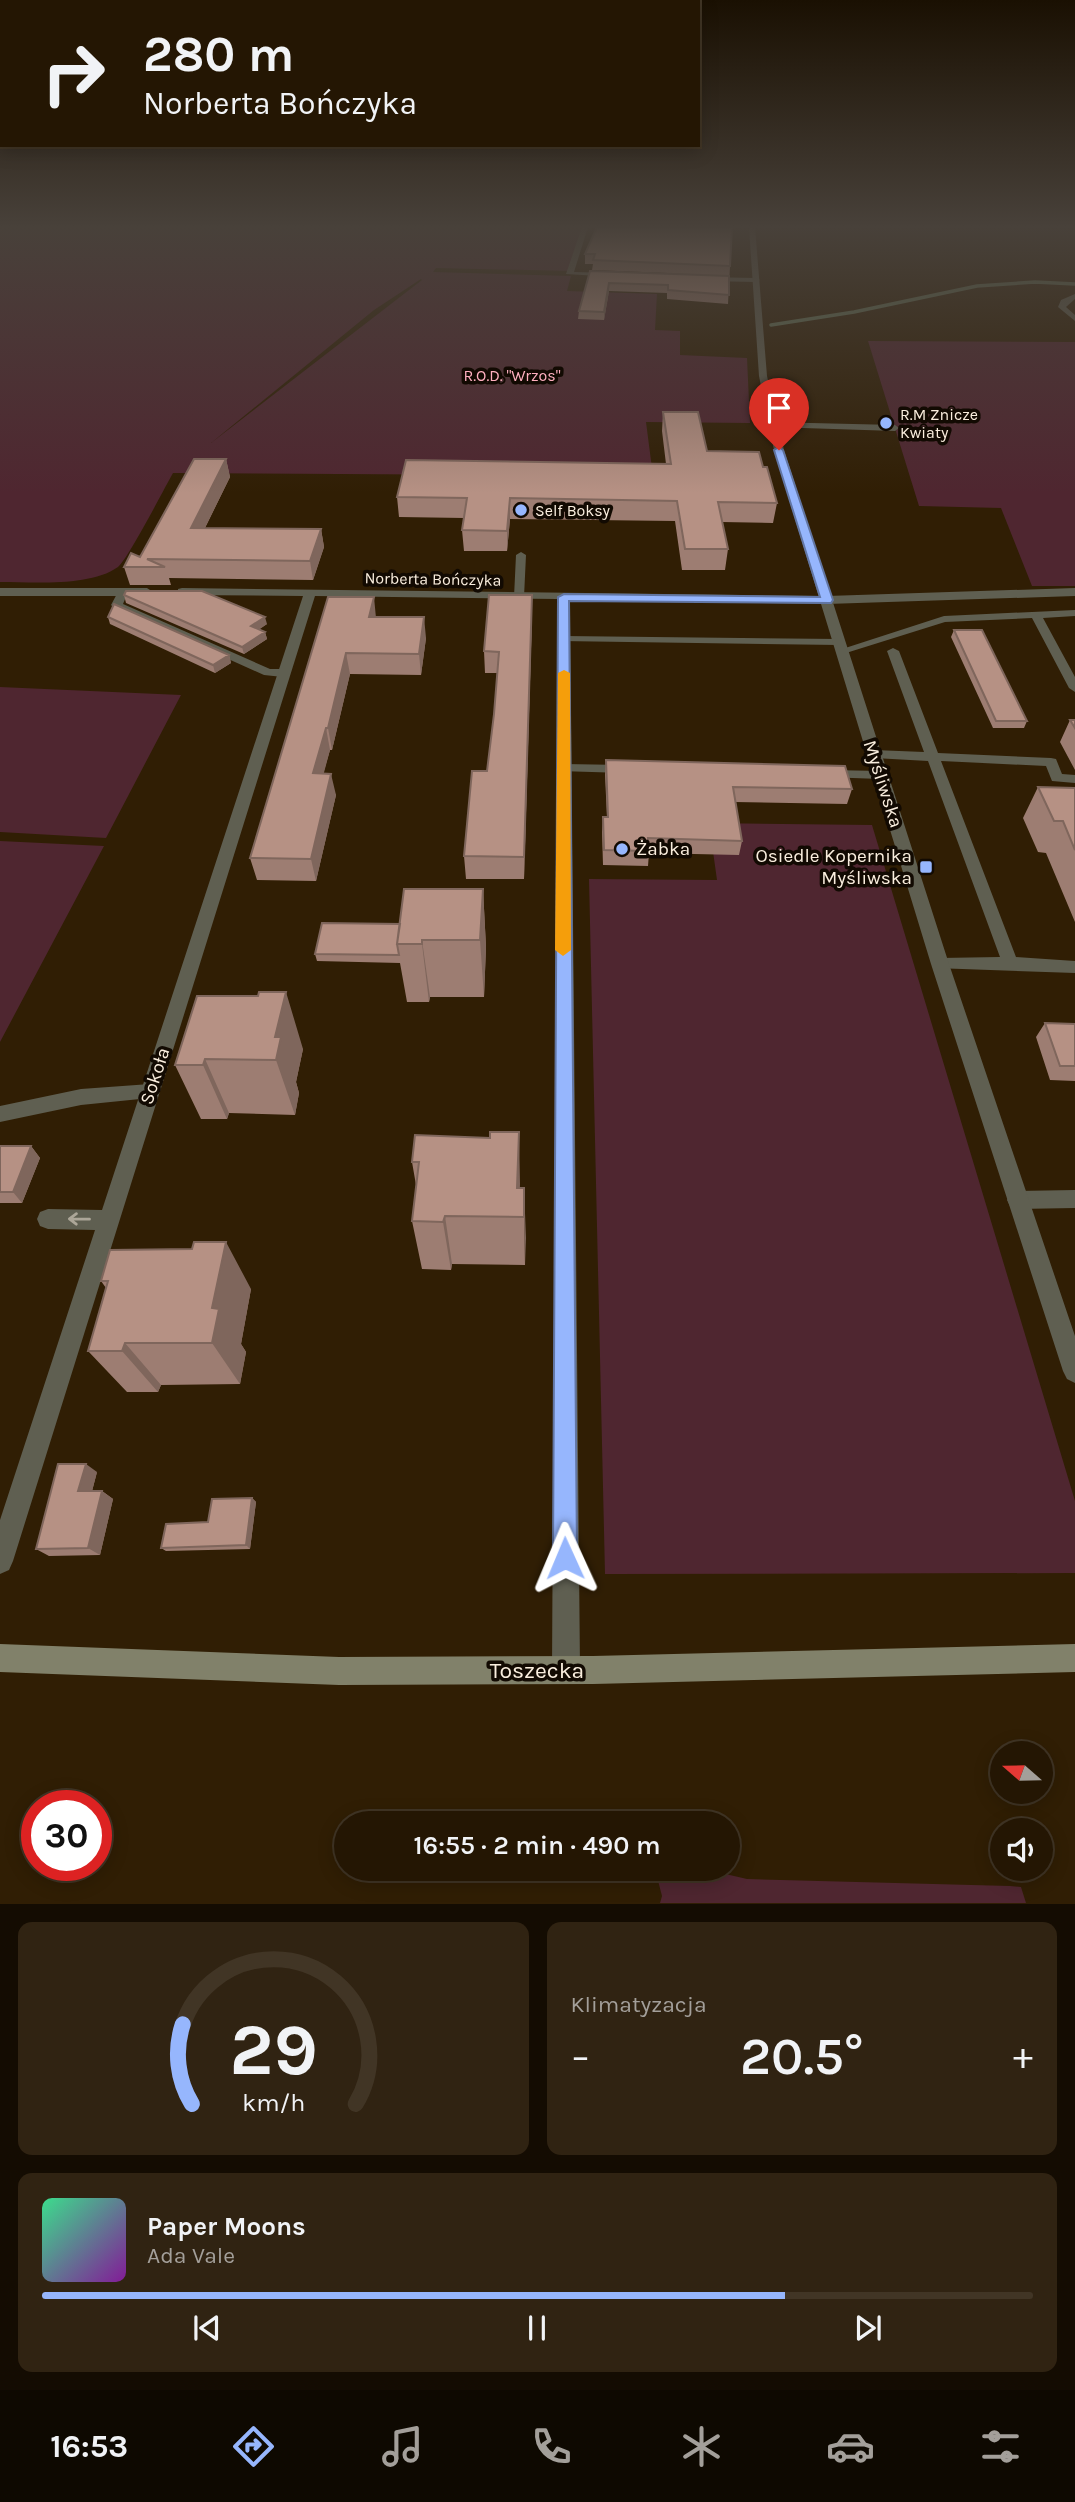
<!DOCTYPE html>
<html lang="pl">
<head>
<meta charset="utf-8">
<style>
	body { margin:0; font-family:Karla,sans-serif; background:#302312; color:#f1f3f6; height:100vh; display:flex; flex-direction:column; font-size:26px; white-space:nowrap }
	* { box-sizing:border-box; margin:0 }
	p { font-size:23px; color:#a39f9a }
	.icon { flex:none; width:38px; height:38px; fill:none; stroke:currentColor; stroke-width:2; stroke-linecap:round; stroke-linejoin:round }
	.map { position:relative; height:1904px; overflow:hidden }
	.details { display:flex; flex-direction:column; gap:18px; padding:18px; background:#140c02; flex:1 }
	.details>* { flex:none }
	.banner { position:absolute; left:0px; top:0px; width:700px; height:147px; box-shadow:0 4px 18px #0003,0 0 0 2px #413525; background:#241603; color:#f1f3f6; overflow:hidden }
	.needle { width:46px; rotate:290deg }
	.tools { position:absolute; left:990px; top:1741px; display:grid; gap:14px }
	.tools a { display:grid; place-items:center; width:63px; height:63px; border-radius:50%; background:#241603; box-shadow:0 4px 18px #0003,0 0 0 2px #413525; font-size:35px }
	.speed { position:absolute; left:21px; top:1790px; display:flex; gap:14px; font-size:35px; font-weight:700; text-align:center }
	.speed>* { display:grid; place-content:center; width:91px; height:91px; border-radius:50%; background:#241603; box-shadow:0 4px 18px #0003,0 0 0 2px #413525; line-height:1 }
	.speed .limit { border:10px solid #d22; background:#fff; color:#111 }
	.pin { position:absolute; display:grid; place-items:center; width:60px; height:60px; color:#fff; margin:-72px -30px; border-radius:50% 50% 50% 0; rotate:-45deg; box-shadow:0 0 7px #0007 }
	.pin .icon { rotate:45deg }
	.me { position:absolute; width:77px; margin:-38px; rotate:359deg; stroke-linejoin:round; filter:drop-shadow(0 0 5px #0008) }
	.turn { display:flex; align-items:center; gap:24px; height:147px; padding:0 28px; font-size:32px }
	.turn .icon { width:91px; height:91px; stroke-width:2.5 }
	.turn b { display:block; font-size:49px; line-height:60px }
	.big { font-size:52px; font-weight:600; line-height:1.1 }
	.details .card { flex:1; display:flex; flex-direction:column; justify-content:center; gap:10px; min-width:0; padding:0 24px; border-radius:14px; background:#302312 }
	.details .dial { align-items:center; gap:0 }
	.dial svg { height:182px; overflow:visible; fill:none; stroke:#413525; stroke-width:7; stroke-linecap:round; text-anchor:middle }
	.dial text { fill:#f1f3f6; stroke:none }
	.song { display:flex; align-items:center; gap:21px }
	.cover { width:84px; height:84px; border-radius:10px; background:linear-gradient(135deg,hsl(150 70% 55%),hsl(290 70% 35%)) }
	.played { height:7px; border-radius:4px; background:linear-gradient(90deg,#96b6fd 75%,#413525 75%) }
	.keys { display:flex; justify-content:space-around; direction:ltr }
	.heat { display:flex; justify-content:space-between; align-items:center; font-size:38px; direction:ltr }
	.details .tiles { flex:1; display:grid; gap:18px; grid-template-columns:1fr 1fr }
	.card:last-child { grid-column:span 2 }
	.trip { position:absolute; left:334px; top:1811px; width:406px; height:70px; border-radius:35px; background:#241603; box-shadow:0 4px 18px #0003,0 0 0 2px #413525; font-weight:600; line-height:70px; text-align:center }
	.tab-bar { display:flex; height:112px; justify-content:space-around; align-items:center; background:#0e0901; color:#a39f9a }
	.tab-bar .icon { width:49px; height:49px }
	.tab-bar .on { color:#96b6fd }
	.tab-bar b { font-size:32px; color:#f1f3f6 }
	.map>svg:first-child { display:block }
	.green { fill:#4f2630; fill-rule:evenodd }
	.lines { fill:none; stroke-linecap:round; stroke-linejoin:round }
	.stream { stroke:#64755a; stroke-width:3.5 }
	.service { fill:#5f5f51; fill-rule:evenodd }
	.minor { fill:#5f5f51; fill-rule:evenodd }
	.tertiary { fill:#5f5f51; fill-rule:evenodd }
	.secondary { fill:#81816a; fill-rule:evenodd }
	.wall { fill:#9d7d72 }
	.shaded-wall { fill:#7f665c }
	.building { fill:#b69184; stroke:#7f665c; stroke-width:2 }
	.oneway { stroke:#aca698 }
	.route { fill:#96b6fd; stroke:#6276a4; stroke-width:2 }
	.slow { fill:#f59e0b }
	.poi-dot { fill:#96b6fd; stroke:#120a02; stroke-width:2.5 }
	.labels { text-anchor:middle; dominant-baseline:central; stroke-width:7; stroke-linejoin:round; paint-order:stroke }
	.far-park-label { font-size:16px; fill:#ffb0c0; stroke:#120a02 }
	.far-poi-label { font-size:16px; fill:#faeede; stroke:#120a02; text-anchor:start }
	.far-street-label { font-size:16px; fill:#faeede; stroke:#120a02 }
	.street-label { font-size:19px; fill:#faeede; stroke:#120a02 }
	.poi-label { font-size:19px; fill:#faeede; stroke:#120a02; text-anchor:start }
	.near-street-label { font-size:23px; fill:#faeede; stroke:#120a02 }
</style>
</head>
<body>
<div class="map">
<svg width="1075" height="1904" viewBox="0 0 1075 1904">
	<rect width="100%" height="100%" fill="#301e04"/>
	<path class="green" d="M0 227H587L572 271 436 268 433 272 571 276 567 291 657 294 655 330 680 331V355L747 358 750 423 646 422 653 476 173 473C164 489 128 559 118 567 90 587 33 582 0 582ZM421 279 422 280 211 443 374 310Z
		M868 341 1075 342V586H1032L1001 508 919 506Z
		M0 687 181 695 106 838 0 832Z
		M709 823 872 825 1075 1501V1573L605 1574 589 879 717 880Z
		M0 841 104 846 0 1042Z
		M655 1869H704L747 1879 1010 1886 1021 1887 1026 1903H660L662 1896Z"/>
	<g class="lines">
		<path class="stream" d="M771 325 854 312 977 286 1035 282 1075 284"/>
		<path class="service" d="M769 422 895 425 899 428 895 431 772 427 769 426Z
			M521 552 526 555 524 597 519 600 514 597 516 555Z
			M123 589 128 592 123 604 270 669H283L289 673 283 677 264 675 113 607 111 605 119 590Z
			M1075 610V616L1043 618 1075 677V692L1069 688 1032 618 945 622 846 653H838L836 651 944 616Z
			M564 636 839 639 845 642 839 645 560 641 558 639Z
			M893 648 899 651 938 753 1051 758 1056 759 1062 774 1075 775V783L1052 781 1046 766 941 761 1016 957 1075 961V973L934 968 932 964 934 960 940 958 1000 957 928 761 874 758 867 754 874 750 924 752 887 651Z
			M564 764 624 765 631 769 624 773 559 771 557 768Z
			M829 770 881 771 888 775 881 779 824 777 822 774Z
			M150 1084 156 1086 159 1091 156 1096 150 1098 81 1105 0 1122V1106L81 1089Z
			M1075 1190V1208L1017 1209 1010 1206 1007 1200 1010 1194 1017 1191Z"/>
		<path class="minor" d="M582 227H588L574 272 612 273 615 277 566 274Z
			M704 277 756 278 760 280 756 282 707 281Z
			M0 588H147L153 592 147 596H0Z
			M182 588 827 596 1075 588V596L827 604 570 600 580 1669 576 1679 566 1683 556 1679 552 1669 558 599 315 596 13 1561 9 1570 0 1574V1520L95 1230 48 1229 40 1226 37 1219 40 1212 48 1209 102 1210 303 596 178 595V589Z"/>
		<path class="tertiary" d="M749 227H755L767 376 784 450 949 964 1075 1336V1383L1067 1379 1063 1371 931 964 774 450 759 376Z
			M1075 294V299L1066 307 1075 315V321L1058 307 1061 300Z"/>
		<path class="secondary" d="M0 1644 339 1657 593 1656 1075 1644V1672L593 1684 339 1685 0 1672Z"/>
	</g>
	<path class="wall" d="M585 254 730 266 728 304 667 299V293L609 291 604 320 578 319 579 311 590 271 693 274 592 270 593 264H585Z
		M663 412 707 451 763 467 777 503 773 523 722 522 728 549 725 570H682L675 521 510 519 507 551H464L462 530 464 518 399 517 397 497 666 464 662 431Z
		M226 459 230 477 205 528 321 529 324 547 313 580 169 578 171 585H130L124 567 140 557Z
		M124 595 267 624 259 629 265 632 267 639 244 654 126 603Z
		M328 597 426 638 421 675 350 674 332 750H330L323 774 336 795 316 881 257 880 250 858Z
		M532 616 524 879H466L464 856 487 771 494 714 497 673H485L484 651Z
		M108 617 229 655 231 663 215 673 110 624Z
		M954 630 1027 721 1024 728H993L951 637Z
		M1070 720 1075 728V770L1060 742Z
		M606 760 852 789 847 804 735 802 742 841 739 855 649 853 648 866 603 865 602 832 603 817H607L605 775Z
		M1038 787 1075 788V922L1046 853 1038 852 1023 818Z
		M483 889 486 947 484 997H430L429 1002H407L400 963 317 961 315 954 400 924Z
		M197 996 303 1049 296 1082 299 1093 295 1115 229 1113 227 1119H201L175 1065Z
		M1045 1023 1075 1024V1081L1050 1080 1036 1037Z
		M415 1135 520 1188H524L525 1265 452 1264 451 1270 422 1269 412 1221 416 1185 412 1162Z
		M0 1146H31L40 1158 22 1203H0Z
		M101 1281 251 1289 241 1344 246 1352 240 1384 161 1385 158 1392H127L88 1351 106 1288Z
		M97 1472 92 1491H102L113 1499 100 1555 49 1556 36 1549Z
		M252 1498 256 1502 250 1549 166 1551 161 1548Z"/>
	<path class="shaded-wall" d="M609 283V291L604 320V312Z
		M226 459 230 477 196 546 191 528Z
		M510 498V519L507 551V531Z
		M321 529 324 547 313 580 310 561Z
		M532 595V616L524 879V857Z
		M374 597 376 618 369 617Z
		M265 617 267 624 253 634 251 626Z
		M424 617 426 638 421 675 419 654Z
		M265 632 267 639 244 654 242 647Z
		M346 653 350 674 332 750 328 728Z
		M229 655 231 663 215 673 213 665Z
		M326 728 330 750 318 795 313 773Z
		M331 774 336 795 316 881 311 859Z
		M483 889 486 947 484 997 480 940Z
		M422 940 430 997 429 1002 422 944Z
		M286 992 303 1049 296 1082 299 1093 295 1115 276 1060 275 1037Z
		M205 1059 229 1113 227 1119 203 1065Z
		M519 1132 520 1184 519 1217 517 1188Z
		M31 1146 40 1158 22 1203 13 1192Z
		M524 1188 526 1238 525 1265 524 1217Z
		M445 1216 452 1264 451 1270 443 1222Z
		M226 1242 251 1289 241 1344 246 1352 240 1384 212 1343V1308Z
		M125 1343 161 1385 158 1392 122 1351Z
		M86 1464 97 1472 90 1499 78 1491Z
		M102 1491 113 1499 100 1555 88 1548Z
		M252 1498 256 1502 250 1549 246 1545Z"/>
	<path class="building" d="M597 227H732L730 266 593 260 595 254H585Z
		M590 271 729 276V295L668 290V285L609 283 604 312 579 311Z
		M663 412H698L707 451 759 452 763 467H767L777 503 718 502 728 549H685L677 501 510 498 507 531 462 530 467 498 397 497 406 460 671 464Z
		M194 459H226L191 528 321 529 310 561 147 559 165 567H124L131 553 140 557Z
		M126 591H202L265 617 251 626 265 632 242 647 124 595Z
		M489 595H532L524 857 464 856 472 771H487L494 714 499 652 484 651Z
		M328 597H374L369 617H424L419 654 346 653 328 728H326L313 773 331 774 311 859 250 858Z
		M114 604 229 655 213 665 108 617Z
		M954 630H982L1027 721H996Z
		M1070 720H1075V728Z
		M606 760 845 766 852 789 733 787 742 841 648 838 649 851 604 850 603 817H608Z
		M1038 787 1075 788V850L1063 821H1054Z
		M404 889H483L480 940H422V944H397Z
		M322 923 400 924 397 944 399 955 315 954Z
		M259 992H286L275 1037H281L276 1060 205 1059 203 1065H175L197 996H258Z
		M1045 1023 1075 1024V1066H1060Z
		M490 1132H519L517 1188H524V1217L445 1216 443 1222 412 1221 419 1162H412L415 1135 490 1138Z
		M0 1146H31L13 1192H0Z
		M194 1242H226L212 1308 219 1309 212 1343H125L122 1351H88L108 1281H101L110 1250 192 1249Z
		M58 1464H86L78 1491H102L88 1548 36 1549Z
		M252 1498 246 1545 161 1548 166 1524 208 1522 212 1499Z"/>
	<defs><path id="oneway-shaft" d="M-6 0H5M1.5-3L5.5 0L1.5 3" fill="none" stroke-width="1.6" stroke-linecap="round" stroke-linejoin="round" transform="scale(1.75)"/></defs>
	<use class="oneway" href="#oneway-shaft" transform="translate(79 1219) rotate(-179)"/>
	<linearGradient id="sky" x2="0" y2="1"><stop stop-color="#1a1002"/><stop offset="0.46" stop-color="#48413a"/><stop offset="1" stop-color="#48413a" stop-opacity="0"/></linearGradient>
	<rect width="1075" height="493" fill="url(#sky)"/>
	<path class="route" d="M779 447 783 450 833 600 831 603 569 601 577 1558 573 1566 565 1570 556 1566 553 1558 558 597 564 594 820 597 774 450Z"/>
	<path class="slow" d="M564 670 570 673 571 950 563 956 555 950 558 673Z"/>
	<g class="poi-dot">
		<circle cx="886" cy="423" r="7"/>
		<circle cx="521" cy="510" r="7"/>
		<circle cx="622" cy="849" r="7"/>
		<rect x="919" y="860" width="14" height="14" rx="3.5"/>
	</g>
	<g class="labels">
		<g class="far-park-label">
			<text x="512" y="375">R.O.D. "Wrzos"</text>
		</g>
		<g class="far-poi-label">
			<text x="900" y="414">R.M Znicze<tspan x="900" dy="18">Kwiaty</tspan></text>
			<text x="535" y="510">Self Boksy</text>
		</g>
		<g class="far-street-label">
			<text transform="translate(433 579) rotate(1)">Norberta Bończyka</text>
		</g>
		<g class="street-label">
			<text transform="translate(883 784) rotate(72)">Myśliwska</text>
			<text transform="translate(155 1076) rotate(-72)">Sokoła</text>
		</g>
		<g class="poi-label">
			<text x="636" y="849">Żabka</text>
			<text x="912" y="856" text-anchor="end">Osiedle Kopernika<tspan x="912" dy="22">Myśliwska</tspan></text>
		</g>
		<g class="near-street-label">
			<text x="537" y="1670">Toszecka</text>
		</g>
	</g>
</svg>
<div class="tools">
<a><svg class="needle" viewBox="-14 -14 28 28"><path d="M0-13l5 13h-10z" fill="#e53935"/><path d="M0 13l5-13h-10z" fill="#a39f9a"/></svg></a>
<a><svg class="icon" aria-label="sound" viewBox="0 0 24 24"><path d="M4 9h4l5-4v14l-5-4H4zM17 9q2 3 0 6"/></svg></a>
</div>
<div class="speed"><div class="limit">30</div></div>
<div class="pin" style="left:779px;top:450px;background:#d93025"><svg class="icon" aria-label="arrive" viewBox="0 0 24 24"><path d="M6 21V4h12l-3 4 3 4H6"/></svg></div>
<svg class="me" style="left:565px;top:1558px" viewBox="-20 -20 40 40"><path d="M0-17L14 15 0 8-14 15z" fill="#96b6fd" stroke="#fff" stroke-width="4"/></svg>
<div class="trip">16:55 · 2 min · 490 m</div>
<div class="banner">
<div class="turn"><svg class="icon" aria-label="right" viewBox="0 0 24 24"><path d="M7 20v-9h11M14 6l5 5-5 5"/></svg><div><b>280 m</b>Norberta Bończyka</div></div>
</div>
</div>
<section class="details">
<div class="tiles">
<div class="card dial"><svg viewBox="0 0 100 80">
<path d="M14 69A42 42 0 1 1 86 69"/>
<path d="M14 69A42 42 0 0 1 10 34" stroke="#96b6fd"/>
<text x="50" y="56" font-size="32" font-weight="700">29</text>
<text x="50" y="72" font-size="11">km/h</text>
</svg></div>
<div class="card"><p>Klimatyzacja</p>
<div class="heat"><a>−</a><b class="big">20.5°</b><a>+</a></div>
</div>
<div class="card">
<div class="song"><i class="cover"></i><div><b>Paper Moons</b><p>Ada Vale</p></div></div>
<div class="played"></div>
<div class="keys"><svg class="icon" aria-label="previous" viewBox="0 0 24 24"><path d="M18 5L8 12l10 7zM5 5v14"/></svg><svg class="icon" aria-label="pause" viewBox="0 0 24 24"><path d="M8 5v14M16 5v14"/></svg><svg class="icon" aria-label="next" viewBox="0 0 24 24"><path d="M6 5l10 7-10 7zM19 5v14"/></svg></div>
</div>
</div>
</section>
<nav class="tab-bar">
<b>16:53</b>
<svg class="icon on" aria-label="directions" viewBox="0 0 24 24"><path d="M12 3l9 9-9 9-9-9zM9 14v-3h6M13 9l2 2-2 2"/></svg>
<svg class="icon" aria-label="music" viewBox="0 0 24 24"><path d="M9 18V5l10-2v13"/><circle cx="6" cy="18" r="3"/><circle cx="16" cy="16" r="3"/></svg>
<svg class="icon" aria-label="phone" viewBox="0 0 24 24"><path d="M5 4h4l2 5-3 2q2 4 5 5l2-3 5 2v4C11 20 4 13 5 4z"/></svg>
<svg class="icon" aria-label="climate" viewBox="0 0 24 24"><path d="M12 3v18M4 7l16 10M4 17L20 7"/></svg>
<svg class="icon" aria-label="car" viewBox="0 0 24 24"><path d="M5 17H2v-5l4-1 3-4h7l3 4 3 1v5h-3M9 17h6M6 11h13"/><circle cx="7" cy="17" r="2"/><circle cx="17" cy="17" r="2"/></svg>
<svg class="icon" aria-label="filters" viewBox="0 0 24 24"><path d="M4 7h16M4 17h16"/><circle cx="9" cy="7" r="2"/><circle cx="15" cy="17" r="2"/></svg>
</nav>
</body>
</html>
